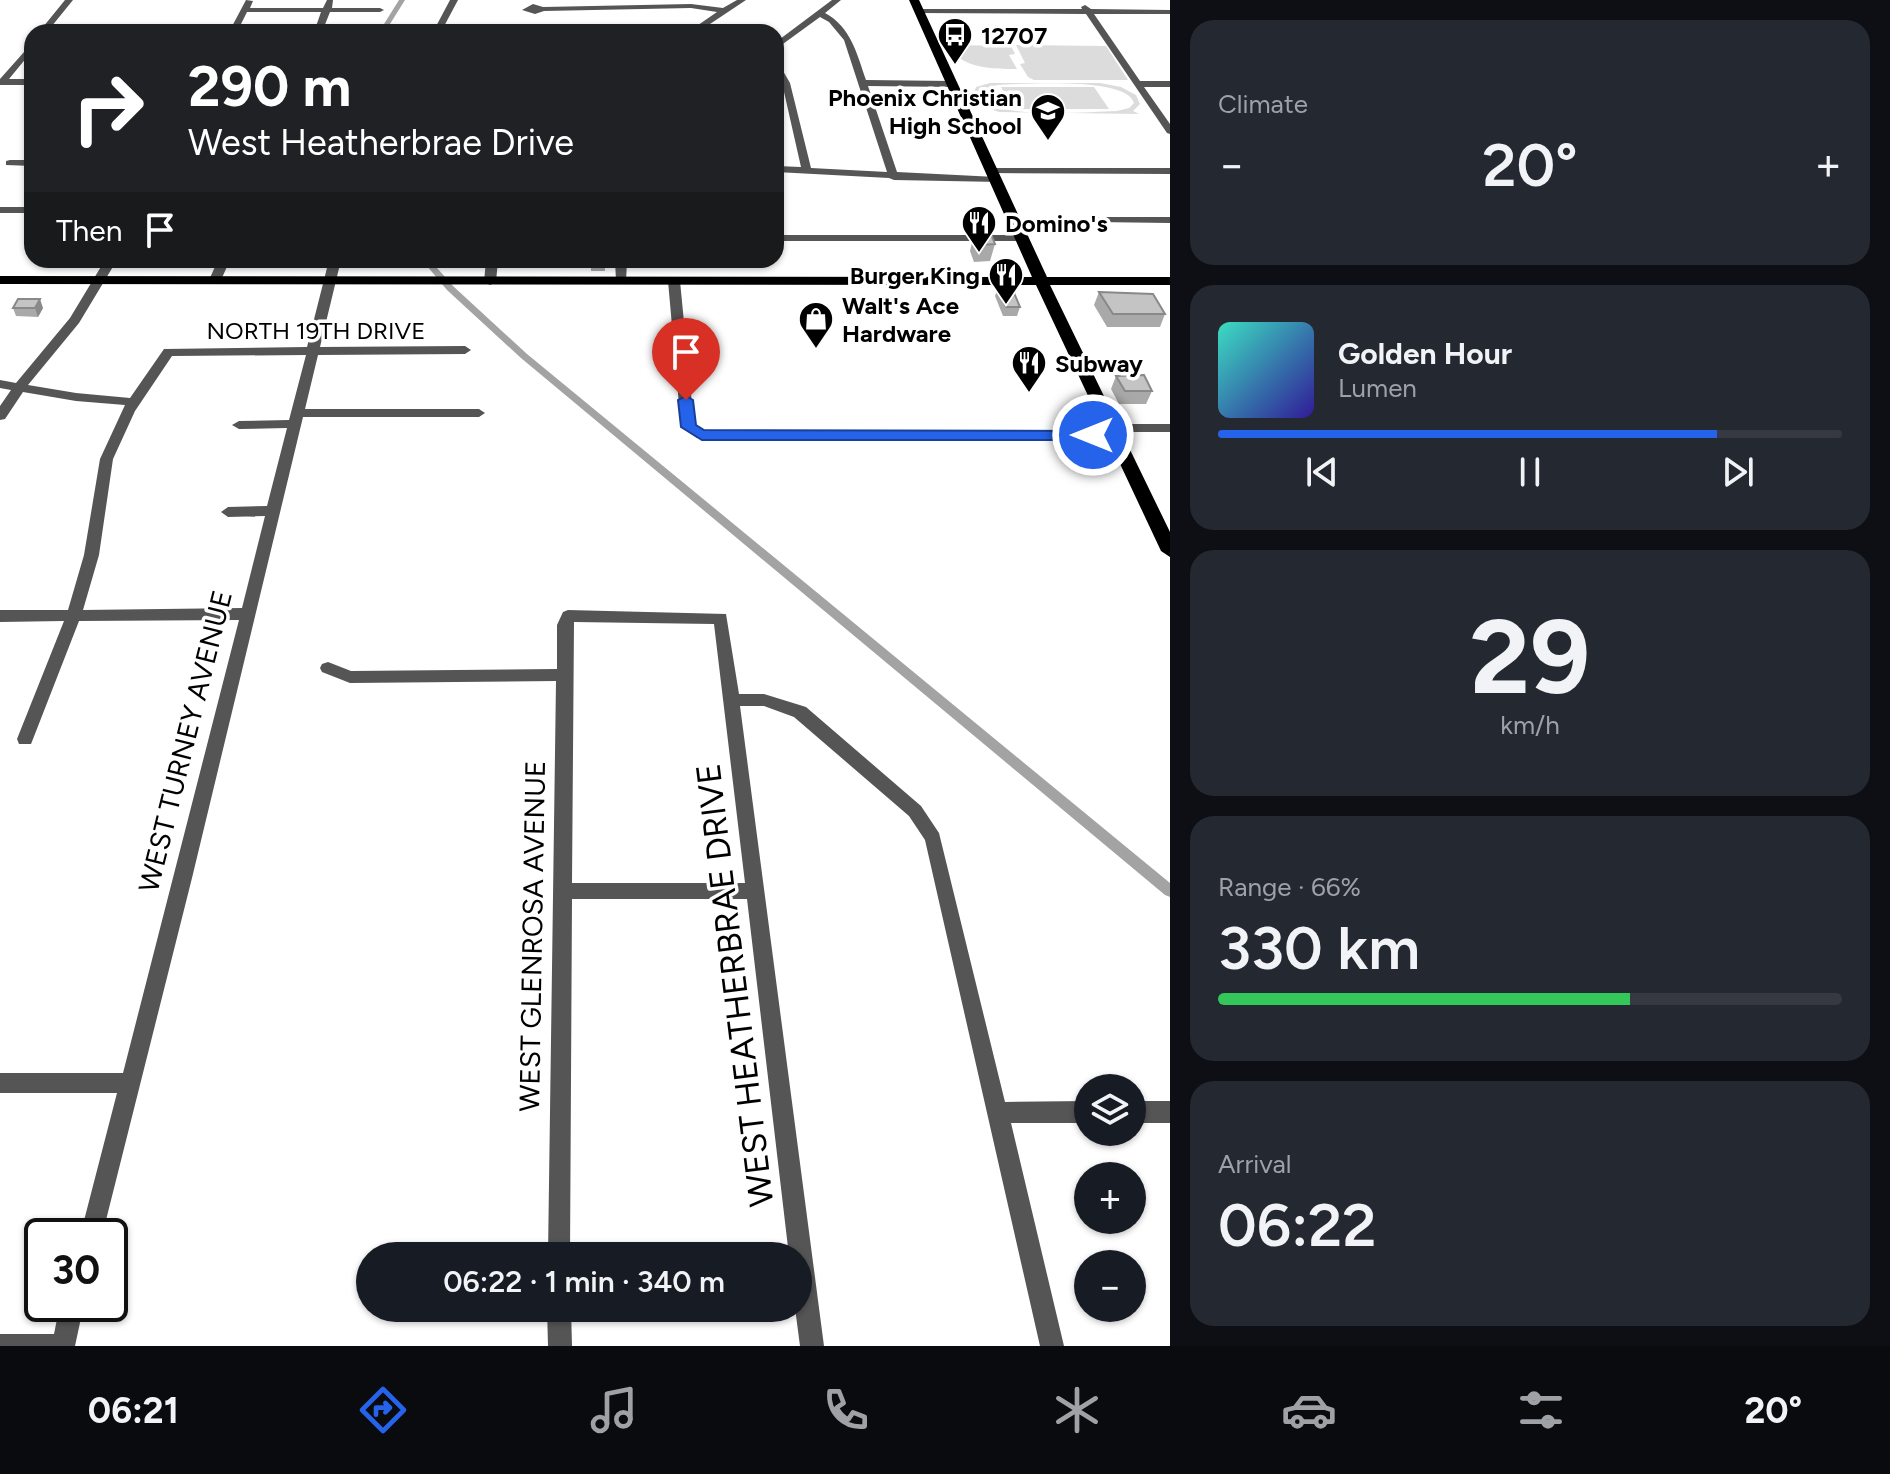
<!DOCTYPE html>
<html lang="en">
<head>
<meta charset="utf-8">
<style>
	body { margin:0; font-family:Figtree,sans-serif; background:#242831; color:#f1f3f6; height:100vh; display:flex; flex-direction:column; font-size:30px; white-space:nowrap }
	* { box-sizing:border-box; margin:0 }
	p { font-size:26px; color:#9ea1a6 }
	.icon { flex:none; width:44px; height:44px; fill:none; stroke:currentColor; stroke-width:2; stroke-linecap:round; stroke-linejoin:round }
	.map { position:relative; flex:1; overflow:hidden }
	.panel { display:flex; flex-direction:column; gap:20px; padding:20px; background:#0d0f14; width:720px }
	.panel>* { flex:none }
	.banner { position:absolute; left:24px; top:24px; width:760px; height:244px; border-radius:24px; box-shadow:0 2px 6px #0004; background:#202124; color:#fff; overflow:hidden }
	.fabs { position:absolute; left:1074px; top:1074px; display:grid; gap:16px }
	.fabs a { display:grid; place-items:center; width:72px; height:72px; border-radius:50%; background:#171b24; box-shadow:0 2px 6px #0004; font-size:40px }
	.speed { position:absolute; left:24px; top:1218px; display:flex; gap:16px; font-size:40px; font-weight:700; text-align:center }
	.speed>* { display:grid; place-content:center; width:104px; height:104px; border-radius:50%; background:#171b24; box-shadow:0 2px 6px #0004; line-height:1 }
	.speed .limit { border:4px solid #111; border-radius:12px; background:#fff; color:#111 }
	.pin { position:absolute; display:grid; place-items:center; width:68px; height:68px; color:#fff; margin:-82px -34px; border-radius:50% 50% 50% 0; rotate:-45deg; box-shadow:0 0 8px #0007 }
	.pin .icon { rotate:45deg }
	.me { position:absolute; width:88px; margin:-44px; rotate:270deg; stroke-linejoin:round; filter:drop-shadow(0 0 6px #0008) }
	.turn { display:flex; align-items:center; gap:28px; height:168px; padding:0 32px; font-size:36px }
	.turn .icon { width:104px; height:104px; stroke-width:2.5 }
	.turn b { display:block; font-size:56px; line-height:68px }
	.then { display:flex; align-items:center; height:76px; padding:0 32px; background:#0003; gap:16px; font-size:30px }
	.big { font-size:60px; font-weight:600; line-height:1.1 }
	.panel .tile { flex:1; display:flex; flex-direction:column; justify-content:center; gap:12px; min-width:0; padding:0 28px; border-radius:24px; background:#242831 }
	.panel .dial { align-items:center; gap:0 }
	.dial b { font-size:104px; line-height:1 }
	.song { display:flex; align-items:center; gap:24px }
	.cover { width:96px; height:96px; border-radius:12px; background:linear-gradient(135deg,hsl(170 70% 55%),hsl(250 70% 35%)) }
	.played { height:8px; border-radius:4px; background:linear-gradient(90deg,#2563eb 80%,#363941 80%) }
	.keys { display:flex; justify-content:space-around; direction:ltr }
	.heat { display:flex; justify-content:space-between; align-items:center; font-size:44px; direction:ltr }
	.charge { height:12px; border-radius:6px; background:linear-gradient(90deg,#34c759 66%,#363941 0) }
	.trip { position:absolute; left:356px; top:1242px; width:456px; height:80px; border-radius:40px; background:#171b24; box-shadow:0 2px 6px #0004; font-weight:600; line-height:80px; text-align:center }
	.menu { display:flex; height:128px; justify-content:space-around; align-items:center; background:#090b0e; color:#9ea1a6 }
	.menu .icon { width:56px; height:56px }
	.menu .selected { color:#2563eb }
	.menu b { font-size:36px; color:#f1f3f6 }
	main { display:flex; flex:1; min-height:0 }
	.map>svg:first-child { display:block }
	.green { fill:#dcdcdc; fill-rule:evenodd }
	.lines { fill:none; stroke-linecap:round; stroke-linejoin:round }
	.canal { fill:#a3a3a3; fill-rule:evenodd }
	.minor { fill:#555; fill-rule:evenodd }
	.major { fill:#000; fill-rule:evenodd }
	.wall { fill:#a9a9a9 }
	.shaded-wall { fill:#898989 }
	.building { fill:#c4c4c4; stroke:#898989; stroke-width:2 }
	.route { fill:#2563eb; stroke:#184099; stroke-width:2 }
	.labels { text-anchor:middle; dominant-baseline:central; stroke-width:7; stroke-linejoin:round; paint-order:stroke }
	.far-poi-label { font-size:24px; font-weight:bold; fill:#000; stroke:#fff; text-anchor:start }
	.far-street-label { font-size:24px; fill:#000; stroke:#fff }
	.street-label { font-size:28px; fill:#000; stroke:#fff }
	.near-street-label { font-size:34px; fill:#000; stroke:#fff }
</style>
</head>
<body>
<main>
<div class="map">
<svg width="1170" height="1346" viewBox="0 0 1170 1346">
	<rect width="100%" height="100%" fill="#fff"/>
	<path class="green" d="M948 45 1011 46 1015 54 1009 55 1017 69C993 69 961 69 948 45Z
		M1016 45 1106 46 1128 80H1034L1028 77 1020 64 1025 63Z
		M990 83H1100L1121 87 1136 95 1140 104 1133 111 1139 114 999 112 982 106 972 98 976 87ZM997 85C1022 84 1127 76 1134 103L1129 108 1117 111C1086 112 999 120 980 97L983 89Z
		M1001 87H1094L1109 109H1012Z"/>
	<g class="lines">
		<path class="canal" d="M399 0H405L385 32H379Z
			M422 260H430L453 286 527 354 1170 883V897L1165 895 521 358 447 290Z"/>
		<path class="minor" d="M65 0H73L47 32H39Z
			M246 0 253 1 250 8H323L327 0H333L332 8H380L384 10 380 12H330L322 32H314L321 12H247L237 32H229Z
			M450 0H458L441 32H433Z
			M737 0H746L698 32H688L717 12 691 8 544 11 535 14 522 10 533 4 543 7 691 4 723 8Z
			M832 0H841L825 13C851 27 857 54 866 80L952 81 957 84 952 87 868 86 897 172 996 177 1001 180 1000 182 894 180 889 178 776 172V166L801 167 782 83 776 74V63L779 64 790 83 811 168 887 172 844 40 829 22 820 17 776 49V42Z
			M1085 5 1091 9 1170 10V14H1094L1140 81H1170V87H1144L1170 124V134L1167 133 1086 14 919 13 915 11 919 9H1082L1081 7Z
			M32 43V51L9 79H32V85H0V79Z
			M10 160H32V166L6 165V161Z
			M992 168H1170V174L988 173 987 171Z
			M0 207H32V213H0Z
			M1099 217H1170V223L1095 222 1094 220Z
			M776 235H1023L1028 238 1023 241H776Z
			M105 260H117L79 323 28 385 76 393 130 398 164 349 307 347 329 260H341L320 347 465 346 471 350 465 354 318 355 305 409H479L485 413 479 417H303L192 878 102 1236H80L117 1093H0V1073H123L239 620 79 621 33 739 31 744H19L17 739 64 621 0 622V610H68L84 555 100 459 125 405 76 401 23 392 5 419 0 420V406L11 390 0 388V380L16 383 70 318ZM306 355 289 420 239 421 232 425 239 429 287 428 267 506 228 507 221 512 228 517 265 516 242 608 83 610 99 555 113 459 135 411 172 356Z
			M218 260H230L221 280 215 283 209 280Z
			M486 260H498L496 282 490 285 484 282Z
			M615 260H627L626 283 616 281Z
			M674 278 680 281 694 425 705 431H1096L1132 424H1170V432H1132L1096 439 697 438 681 427 668 281Z
			M568 610 726 614 739 694H764L806 707 921 806 939 833 1005 1102 1088 1101V1123H1011L1064 1346H1040L925 840 909 816 794 717 764 706H740L824 1346H800L795 1308H798V1256H789L747 899H572L570 1256H548L556 681 350 683 322 672 320 668 322 664 328 662 351 671 557 669V625L563 612ZM574 622 714 624 745 883H572Z
			M1132 1101H1170V1123H1132Z
			M60 1304H84L75 1346H0V1334H54Z
			M547 1308H571L572 1346H548Z"/>
		<path class="major" d="M909 0H919L1047 277H1170V285H1050L1170 532V557L1161 551 1036 285 0 284V276L1032 277Z"/>
	</g>
	<path class="wall" d="M974 234 995 244 990 261 974 262 970 251Z
		M585 260H605V271H591V267H585Z
		M998 288 1020 307 1017 316H1003L995 296Z
		M1099 292 1165 314 1160 327H1107L1094 305Z
		M13 308H43L38 317 16 316Z
		M1116 376 1152 391 1146 404H1119L1111 389Z"/>
	<path class="shaded-wall" d="M40 299 43 308 38 317 35 308Z"/>
	<path class="building" d="M974 234H991L995 244 979 245Z
		M998 288H1012L1020 307H1006Z
		M1099 292 1153 294 1165 314H1113Z
		M18 299H40L35 308H13Z
		M1144 375 1152 391H1125L1116 376Z"/>
	<path class="route" d="M686 396 693 400 696 425 704 430 1093 431 1101 435 1093 440H702L681 427 678 400Z"/>
	<defs>
		<symbol id="bus-pin" viewBox="-11 -11 22 30"><path d="M0 17L-7.5 6A9.5 9.5 0 1 1 7.5 6Z" fill="#000" stroke="#fff"/><path d="M-5-6H5V4H4V6H2V4H-2V6H-4V4H-5ZM-3.5-4V0h7V-4ZM-3.5 1.2v1.5H-2V1.2ZM2 1.2v1.5H3.5V1.2Z" fill="#fff"/></symbol>
		<symbol id="school-pin" viewBox="-11 -11 22 30"><path d="M0 17L-7.5 6A9.5 9.5 0 1 1 7.5 6Z" fill="#000" stroke="#fff"/><path d="M0-5L7-2L0 1L-7-2ZM-4 1L0 2.5L4 1V4Q0 6-4 4Z" fill="#fff"/></symbol>
		<symbol id="restaurant-pin" viewBox="-11 -11 22 30"><path d="M0 17L-7.5 6A9.5 9.5 0 1 1 7.5 6Z" fill="#000" stroke="#fff"/><path d="M-5-6h1v4h1v-4h1v4h1v-4h1v5L-1.5 .5V6h-2V.5L-5-1ZM5-6V6H3V1.5H1.5Q1.5-4 5-6Z" fill="#fff"/></symbol>
		<symbol id="shop-pin" viewBox="-11 -11 22 30"><path d="M0 17L-7.5 6A9.5 9.5 0 1 1 7.5 6Z" fill="#000" stroke="#fff"/><path d="M-5-2.5h2.3a2.7 3.5 0 0 1 5.4 0H5L5.5 6h-11ZM-1.5-2.5h3a1.5 2.3 0 0 0-3 0Z" fill="#fff"/></symbol>
	</defs>
	<g fill-rule="evenodd">
		<use href="#bus-pin" x="935" y="15" width="40" height="54"/>
		<use href="#school-pin" x="1028" y="91" width="40" height="54"/>
		<use href="#restaurant-pin" x="959" y="203" width="40" height="54"/>
		<use href="#restaurant-pin" x="986" y="255" width="40" height="54"/>
		<use href="#shop-pin" x="796" y="299" width="40" height="54"/>
		<use href="#restaurant-pin" x="1009" y="343" width="40" height="54"/>
	</g>
	<g class="labels">
		<g class="far-poi-label">
			<text x="981" y="35">12707</text>
			<text x="1022" y="97" text-anchor="end">Phoenix Christian<tspan x="1022" dy="28">High School</tspan></text>
			<text x="1005" y="223">Domino's</text>
			<text x="980" y="275" text-anchor="end">Burger King</text>
			<text x="842" y="305">Walt's Ace<tspan x="842" dy="28">Hardware</tspan></text>
			<text x="1055" y="363">Subway</text>
		</g>
		<g class="far-street-label">
			<text x="316" y="330">NORTH 19TH DRIVE</text>
		</g>
		<g class="street-label">
			<text transform="translate(185 741) rotate(-76)">WEST TURNEY AVENUE</text>
			<text transform="translate(532 936) rotate(-89)">WEST GLENROSA AVENUE</text>
		</g>
		<g class="near-street-label">
			<text transform="translate(735 985) rotate(-97)">WEST HEATHERBRAE DRIVE</text>
		</g>
	</g>
</svg>
<div class="fabs">
<a><svg class="icon" aria-label="layers" viewBox="0 0 24 24"><path d="M12 4l9 5-9 5-9-5zM3 14l9 5 9-5"/></svg></a>
<a>+</a>
<a>−</a>
</div>
<div class="speed"><div class="limit">30</div></div>
<div class="pin" style="left:686px;top:400px;background:#d93025"><svg class="icon" aria-label="arrive" viewBox="0 0 24 24"><path d="M6 21V4h12l-3 4 3 4H6"/></svg></div>
<svg class="me" style="left:1093px;top:435px" viewBox="-20 -20 40 40"><circle r="17" fill="#2563eb" stroke="#fff" stroke-width="3"/><path d="M0-11L8 9 0 5-8 9z" fill="#fff"/></svg>
<div class="trip">06:22 · 1 min · 340 m</div>
<div class="banner">
<div class="turn"><svg class="icon" aria-label="right" viewBox="0 0 24 24"><path d="M7 20v-9h11M14 6l5 5-5 5"/></svg><div><b>290 m</b>West Heatherbrae Drive</div></div>
<div class="then">Then<svg class="icon" aria-label="arrive" viewBox="0 0 24 24"><path d="M6 21V4h12l-3 4 3 4H6"/></svg></div>
</div>
</div>
<section class="panel">
<div class="tile"><p>Climate</p>
<div class="heat"><a>−</a><b class="big">20°</b><a>+</a></div>
</div>
<div class="tile">
<div class="song"><i class="cover"></i><div><b>Golden Hour</b><p>Lumen</p></div></div>
<div class="played"></div>
<div class="keys"><svg class="icon" aria-label="previous" viewBox="0 0 24 24"><path d="M18 5L8 12l10 7zM5 5v14"/></svg><svg class="icon" aria-label="pause" viewBox="0 0 24 24"><path d="M8 5v14M16 5v14"/></svg><svg class="icon" aria-label="next" viewBox="0 0 24 24"><path d="M6 5l10 7-10 7zM19 5v14"/></svg></div>
</div>
<div class="tile dial"><b>29</b><p>km/h</p></div>
<div class="tile"><p>Range · 66%</p><b class="big">330 km</b><div class="charge"></div></div>
<div class="tile"><p>Arrival</p><b class="big">06:22</b></div>
</section>
</main>
<nav class="menu">
<b>06:21</b>
<svg class="icon selected" aria-label="directions" viewBox="0 0 24 24"><path d="M12 3l9 9-9 9-9-9zM9 14v-3h6M13 9l2 2-2 2"/></svg>
<svg class="icon" aria-label="music" viewBox="0 0 24 24"><path d="M9 18V5l10-2v13"/><circle cx="6" cy="18" r="3"/><circle cx="16" cy="16" r="3"/></svg>
<svg class="icon" aria-label="phone" viewBox="0 0 24 24"><path d="M5 4h4l2 5-3 2q2 4 5 5l2-3 5 2v4C11 20 4 13 5 4z"/></svg>
<svg class="icon" aria-label="climate" viewBox="0 0 24 24"><path d="M12 3v18M4 7l16 10M4 17L20 7"/></svg>
<svg class="icon" aria-label="car" viewBox="0 0 24 24"><path d="M5 17H2v-5l4-1 3-4h7l3 4 3 1v5h-3M9 17h6M6 11h13"/><circle cx="7" cy="17" r="2"/><circle cx="17" cy="17" r="2"/></svg>
<svg class="icon" aria-label="filters" viewBox="0 0 24 24"><path d="M4 7h16M4 17h16"/><circle cx="9" cy="7" r="2"/><circle cx="15" cy="17" r="2"/></svg>
<b>20°</b>
</nav>
</body>
</html>
